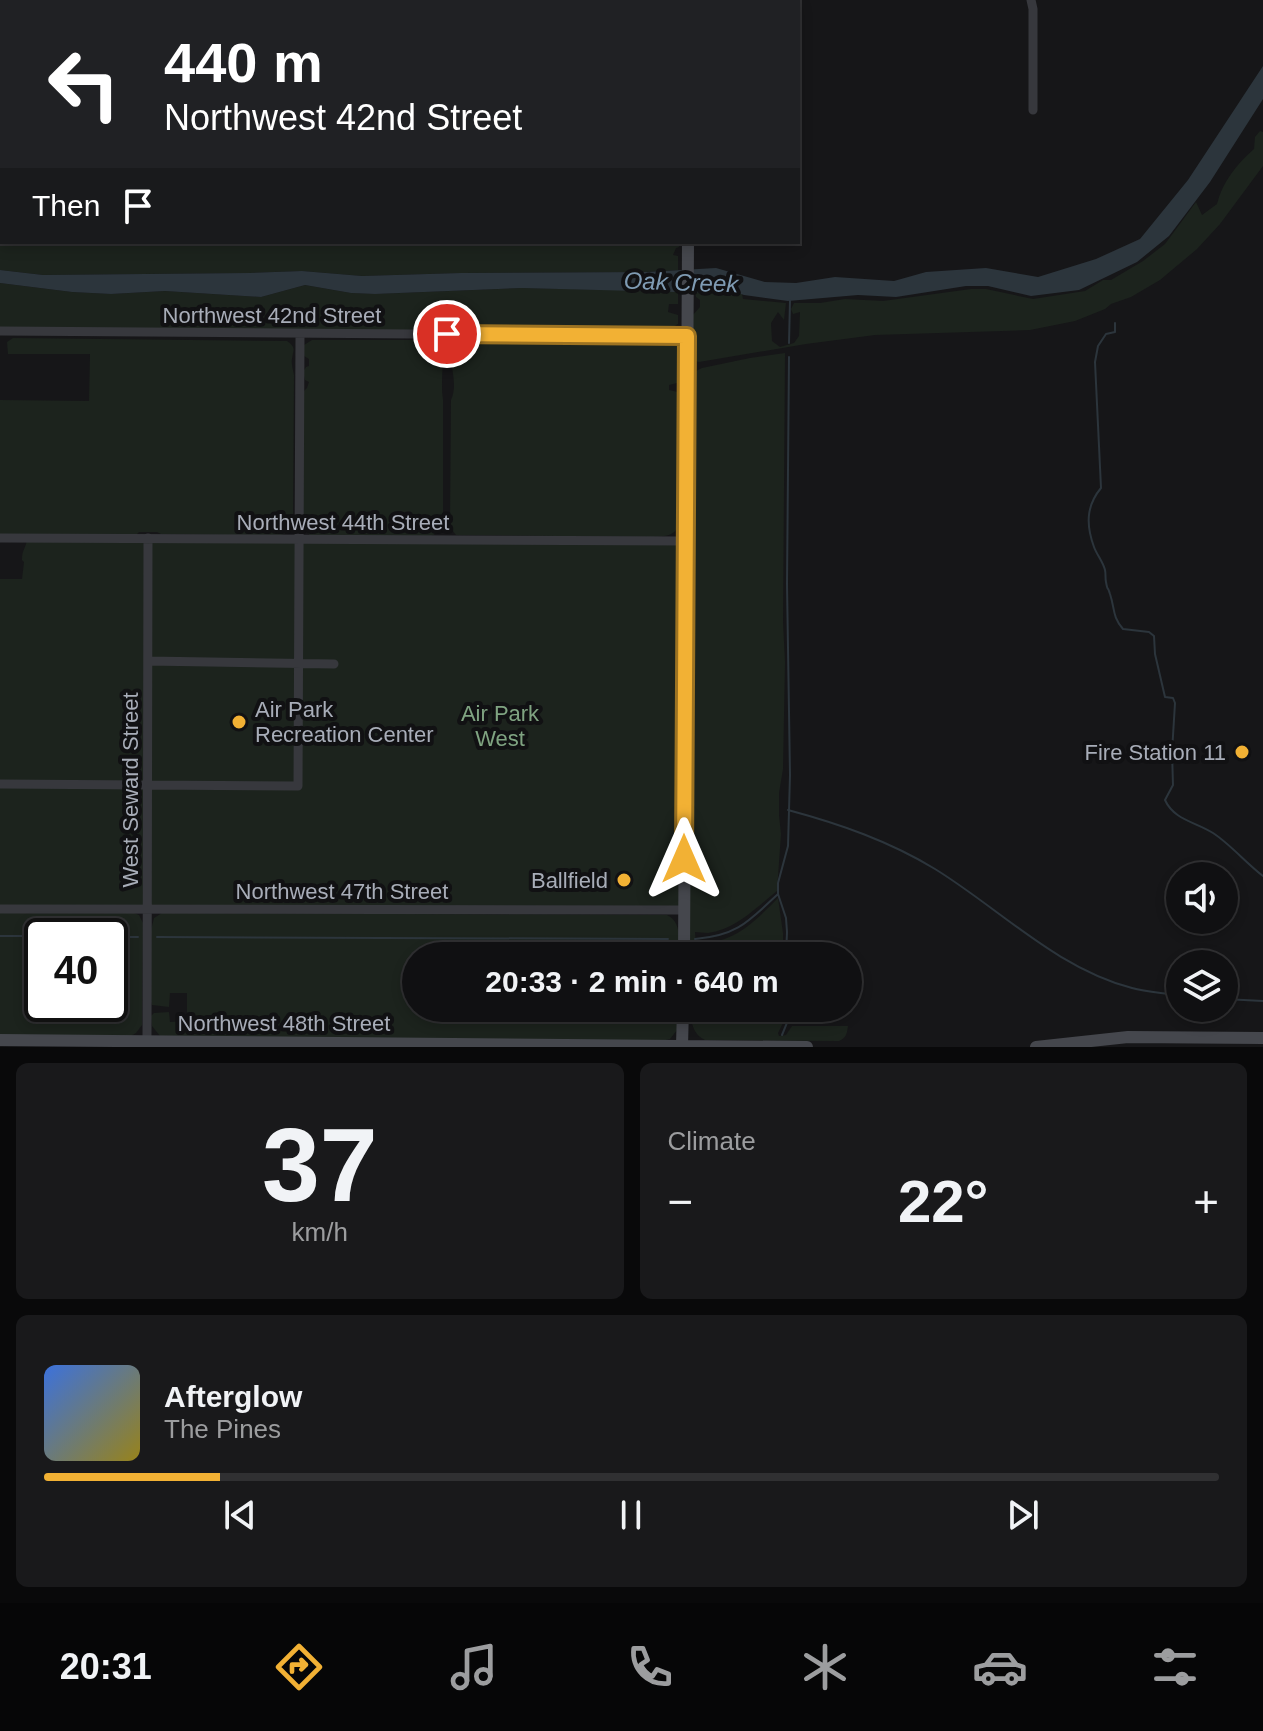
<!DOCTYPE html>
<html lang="en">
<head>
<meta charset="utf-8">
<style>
	body { margin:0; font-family:Helvetica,sans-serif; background:#19191b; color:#f1f3f6; height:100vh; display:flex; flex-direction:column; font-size:30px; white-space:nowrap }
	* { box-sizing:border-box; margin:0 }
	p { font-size:26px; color:#9c9d9f }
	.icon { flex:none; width:44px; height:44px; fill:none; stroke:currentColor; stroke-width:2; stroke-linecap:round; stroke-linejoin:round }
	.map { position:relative; height:1047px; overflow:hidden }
	.sheet { display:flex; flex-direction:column; gap:16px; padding:16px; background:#09090a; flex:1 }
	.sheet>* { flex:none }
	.hud { position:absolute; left:0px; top:0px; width:800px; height:244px; box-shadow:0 4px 12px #0003,0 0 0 2px #303032; background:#202124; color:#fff; overflow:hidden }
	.controls { position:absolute; left:1166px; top:862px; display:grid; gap:16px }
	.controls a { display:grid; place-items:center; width:72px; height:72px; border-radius:50%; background:#101012; box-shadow:0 4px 12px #0003,0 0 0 2px #303032; font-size:40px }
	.speed { position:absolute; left:24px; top:918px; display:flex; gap:16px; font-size:40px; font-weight:700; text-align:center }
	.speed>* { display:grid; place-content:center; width:104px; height:104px; border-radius:50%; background:#101012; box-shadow:0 4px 12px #0003,0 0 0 2px #303032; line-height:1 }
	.speed .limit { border:4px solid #111; border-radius:12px; background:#fff; color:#111 }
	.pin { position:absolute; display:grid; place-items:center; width:68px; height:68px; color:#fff; margin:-34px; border:4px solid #fff; border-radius:50%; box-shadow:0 2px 8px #0007 }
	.me { position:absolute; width:88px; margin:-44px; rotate:0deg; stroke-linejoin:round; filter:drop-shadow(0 0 6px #0008) }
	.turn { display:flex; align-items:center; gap:28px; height:168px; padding:0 32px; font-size:36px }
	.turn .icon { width:104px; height:104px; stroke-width:2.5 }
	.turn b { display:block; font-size:56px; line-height:68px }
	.then { display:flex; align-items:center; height:76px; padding:0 32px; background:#0003; gap:16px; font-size:30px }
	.big { font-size:60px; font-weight:700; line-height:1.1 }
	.sheet .widget { flex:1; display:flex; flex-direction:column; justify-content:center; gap:12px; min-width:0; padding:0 28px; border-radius:12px; background:#19191b }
	.sheet .dial { align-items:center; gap:0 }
	.dial b { font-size:104px; line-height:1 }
	.song { display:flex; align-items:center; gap:24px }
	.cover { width:96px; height:96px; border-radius:12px; background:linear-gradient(135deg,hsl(220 70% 55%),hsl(50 70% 35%)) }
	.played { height:8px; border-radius:4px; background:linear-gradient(90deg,#f2b134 15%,#303032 15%) }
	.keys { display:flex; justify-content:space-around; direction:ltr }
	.heat { display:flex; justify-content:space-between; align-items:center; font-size:44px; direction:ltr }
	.sheet .tiles { flex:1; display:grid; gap:16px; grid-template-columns:1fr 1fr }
	.widget:last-child { grid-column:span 2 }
	.trip { position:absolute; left:402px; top:942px; width:460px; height:80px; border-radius:40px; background:#101012; box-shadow:0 4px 12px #0003,0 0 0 2px #303032; font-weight:700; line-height:80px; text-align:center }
	.menu { display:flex; height:128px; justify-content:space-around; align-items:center; background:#060607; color:#9c9d9f }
	.menu .icon { width:56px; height:56px }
	.menu .on { color:#f2b134 }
	.menu b { font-size:36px; color:#f1f3f6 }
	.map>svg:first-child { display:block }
	.green { fill:#1c231d; fill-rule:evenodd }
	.water { fill:#2c353c }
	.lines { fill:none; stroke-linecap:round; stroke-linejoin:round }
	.stream { stroke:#2c353c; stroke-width:2 }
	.street { stroke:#37383d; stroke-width:9 }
	.secondary { stroke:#45474d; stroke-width:12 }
	.route-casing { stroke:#9d7322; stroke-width:20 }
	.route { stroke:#f2b134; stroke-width:14 }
	.poi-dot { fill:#f2b134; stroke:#111113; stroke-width:3 }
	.labels { text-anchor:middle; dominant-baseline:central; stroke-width:8; stroke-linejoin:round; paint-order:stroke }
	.street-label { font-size:22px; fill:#a8adb8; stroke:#111113 }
	.poi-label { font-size:22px; fill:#a8adb8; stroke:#111113; text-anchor:end }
	.park-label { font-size:22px; fill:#7fa381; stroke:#111113 }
	.water-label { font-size:24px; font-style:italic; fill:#7f9bb3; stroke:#111113 }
</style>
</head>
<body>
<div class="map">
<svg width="1263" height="1047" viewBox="0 0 1263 1047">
	<rect width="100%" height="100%" fill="#161618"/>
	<path class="green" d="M1260 131 1263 132V166L1220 224 1197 249 1160 280 1131 297 1111 304 1105 309 1075 321 1030 330 875 335 806 344 699 362 695 361 692 358V316L700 307V300L696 297 695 292C710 293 727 289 742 294L743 299 786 303 784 320 778 312 771 323 772 341 780 347 794 343 799 336 800 312 793 314 791 309 794 303H820L845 299 883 301 971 289H986L1033 299 1085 291 1103 280H1111L1143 261 1165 244 1196 202 1202 215 1217 204C1222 182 1237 164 1254 149L1255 137Z
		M0 229H2V242H678L679 247 676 248 673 255 678 256V270L647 272 461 273 362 276 302 271 248 273 43 275 0 270Z
		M0 283 72 292 111 294 165 291 261 297 305 285 351 293 375 294 521 288 678 291V304H669L668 312 678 315V324L673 327 660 328V332L0 329Z
		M13 338 287 341C297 348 293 350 292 359 291 363 293 370 294 375L293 526 284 534 278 536 161 534 157 532H139L136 535 0 534V400L89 401 90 354H8L7 342Z
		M312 340H428L441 344C445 362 440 381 443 400V522C441 530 437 534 429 537L310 536 301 522 304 391 307 388 309 382 305 380 303 372 306 367 309 366V359L304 356V345Z
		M460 341H666C670 341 675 340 678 345 685 353 682 376 677 383L669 385V390L678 392 682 398 680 522C675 537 666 536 653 537L456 535 452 530 450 524 451 400C459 382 448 365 452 346Z
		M785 353 783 622 785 662 783 769 779 793V815L781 834 777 891C757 907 735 930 708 933 704 933 699 932 695 932L696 945 703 946C711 940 719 942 727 938 747 930 763 913 778 898L783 933V956H688L692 376 696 371 702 368 750 358Z
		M27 538 686 541 684 910 0 909V579H22L24 562 22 560C22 548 27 547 27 538Z
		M0 912 134 913 139 915 143 923 142 1025 136 1033 131 1036 0 1035ZM42 936H110V1004H42Z
		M162 913 667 915C683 923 678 941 678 956H416V1008H678L677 1030 670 1039 661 1041 160 1036 152 1026 151 1016 154 1013 169 1012 170 1022 187 1021V993H170L169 1007 152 1005 151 1002V930L154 918Z
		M690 1008H787V1015L778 1033 779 1036 786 1035 792 1026H848C847 1034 846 1038 839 1041L705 1040C692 1034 691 1021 690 1008Z"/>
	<path class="water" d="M1263 66V99L1210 182 1169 236 1137 262 1079 290 1031 296 988 286H966L896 297 858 295 788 301 744 295 732 291 714 293 521 288 375 294 351 293 305 285 261 297 165 291 111 294 72 292 0 283V270L43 275 248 273 302 271 362 276 461 273 647 272 716 268 765 282 796 283 835 277 894 281 926 272 986 268 1038 277 1096 259 1140 239 1188 180Z"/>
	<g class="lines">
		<path class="stream" d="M1115 323V332L1106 334 1098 346 1095 362 1101 488C1086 506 1086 525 1094 547 1097 555 1103 562 1105 570 1106 574 1105 578 1106 582 1108 593 1107 584 1110 594 1115 609 1112 616 1123 629L1149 632 1154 636 1155 654 1165 697 1173 698 1175 703 1172 752 1173 785 1165 800C1174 820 1196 822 1213 833 1230 844 1246 863 1263 876
			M789 343 790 300
			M788 810C840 824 889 841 935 869 1000 909 1056 968 1132 988 1147 992 1164 993 1180 996
			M0 936H42
			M110 937H138
			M157 937 668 939
			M695 939C737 936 749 921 778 894
			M786 956 787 932 786 918 778 894V883L788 846 790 775 787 584 789 357
			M1224 999 1263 1001
			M782 1035 793 1008"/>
		<path class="street" d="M1031 0 1033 9V110
			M302 2V0
			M0 224H2
			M0 331 687 336
			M0 538 686 541
			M148 661 334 664
			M0 784 298 786 300 335
			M0 909 684 910
			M147 1042 148 538"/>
		<path class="secondary" d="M689 2V0
			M684 956 688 242
			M0 1040 807 1047
			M682 1046 683 1008
			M1036 1047 1128 1037 1263 1038"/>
	</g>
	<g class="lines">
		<defs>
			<path id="route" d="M447 334 687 336 684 859"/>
		</defs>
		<use href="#route" class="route-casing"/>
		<use href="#route" class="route"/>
	</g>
	<g class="poi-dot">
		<circle cx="239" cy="722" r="8"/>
		<circle cx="1242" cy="752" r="8"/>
		<circle cx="624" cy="880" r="8"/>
	</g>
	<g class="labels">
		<g class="street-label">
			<text x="272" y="315">Northwest 42nd Street</text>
			<text x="343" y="522">Northwest 44th Street</text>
			<text transform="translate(130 790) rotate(-90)">West Seward Street</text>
			<text x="342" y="891">Northwest 47th Street</text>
			<text x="284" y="1023">Northwest 48th Street</text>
		</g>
		<g class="poi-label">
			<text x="255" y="709" text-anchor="start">Air Park<tspan x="255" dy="25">Recreation Center</tspan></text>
			<text x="1226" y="752">Fire Station 11</text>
			<text x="608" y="880">Ballfield</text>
		</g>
		<g class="park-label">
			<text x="500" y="713">Air Park<tspan x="500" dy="25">West</tspan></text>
		</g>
		<g class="water-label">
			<text transform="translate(681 282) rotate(2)">Oak Creek</text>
		</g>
	</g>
</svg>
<div class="controls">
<a><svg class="icon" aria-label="sound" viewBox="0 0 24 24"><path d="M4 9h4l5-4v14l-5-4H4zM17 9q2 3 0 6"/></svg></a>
<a><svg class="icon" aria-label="layers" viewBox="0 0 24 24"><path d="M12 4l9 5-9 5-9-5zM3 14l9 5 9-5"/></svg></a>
</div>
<div class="speed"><div class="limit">40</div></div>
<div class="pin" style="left:447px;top:334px;background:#d93025"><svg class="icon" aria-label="arrive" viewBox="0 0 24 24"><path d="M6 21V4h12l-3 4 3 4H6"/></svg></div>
<svg class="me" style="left:684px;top:859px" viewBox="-20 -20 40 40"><path d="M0-17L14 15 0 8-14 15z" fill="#f2b134" stroke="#fff" stroke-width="4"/></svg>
<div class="trip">20:33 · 2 min · 640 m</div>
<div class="hud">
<div class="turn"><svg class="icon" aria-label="left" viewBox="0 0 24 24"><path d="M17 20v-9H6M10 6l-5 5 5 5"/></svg><div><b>440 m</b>Northwest 42nd Street</div></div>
<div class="then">Then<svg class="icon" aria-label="arrive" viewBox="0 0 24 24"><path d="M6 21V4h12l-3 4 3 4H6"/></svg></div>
</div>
</div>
<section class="sheet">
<div class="tiles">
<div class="widget dial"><b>37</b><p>km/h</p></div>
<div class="widget"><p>Climate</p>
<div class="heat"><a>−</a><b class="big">22°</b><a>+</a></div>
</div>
<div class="widget">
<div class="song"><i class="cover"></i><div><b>Afterglow</b><p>The Pines</p></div></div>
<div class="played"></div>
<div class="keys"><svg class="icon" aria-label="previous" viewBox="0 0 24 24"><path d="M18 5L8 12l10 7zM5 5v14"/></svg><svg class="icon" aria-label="pause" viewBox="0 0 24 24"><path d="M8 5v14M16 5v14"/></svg><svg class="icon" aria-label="next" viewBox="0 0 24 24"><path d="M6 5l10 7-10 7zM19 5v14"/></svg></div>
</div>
</div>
</section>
<nav class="menu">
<b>20:31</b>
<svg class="icon on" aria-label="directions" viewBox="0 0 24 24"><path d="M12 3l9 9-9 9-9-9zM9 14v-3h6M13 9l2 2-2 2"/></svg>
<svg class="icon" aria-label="music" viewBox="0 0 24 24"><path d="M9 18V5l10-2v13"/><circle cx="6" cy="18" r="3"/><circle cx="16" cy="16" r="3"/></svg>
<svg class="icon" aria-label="phone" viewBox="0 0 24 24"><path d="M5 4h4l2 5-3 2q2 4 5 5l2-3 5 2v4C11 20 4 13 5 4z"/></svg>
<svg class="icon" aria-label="climate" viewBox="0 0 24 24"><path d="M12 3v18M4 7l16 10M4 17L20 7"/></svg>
<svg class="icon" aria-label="car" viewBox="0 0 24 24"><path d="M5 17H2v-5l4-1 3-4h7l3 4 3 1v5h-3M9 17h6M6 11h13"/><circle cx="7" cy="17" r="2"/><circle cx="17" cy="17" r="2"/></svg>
<svg class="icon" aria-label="filters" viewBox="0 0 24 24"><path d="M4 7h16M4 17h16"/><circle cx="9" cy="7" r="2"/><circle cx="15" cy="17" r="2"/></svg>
</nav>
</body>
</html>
